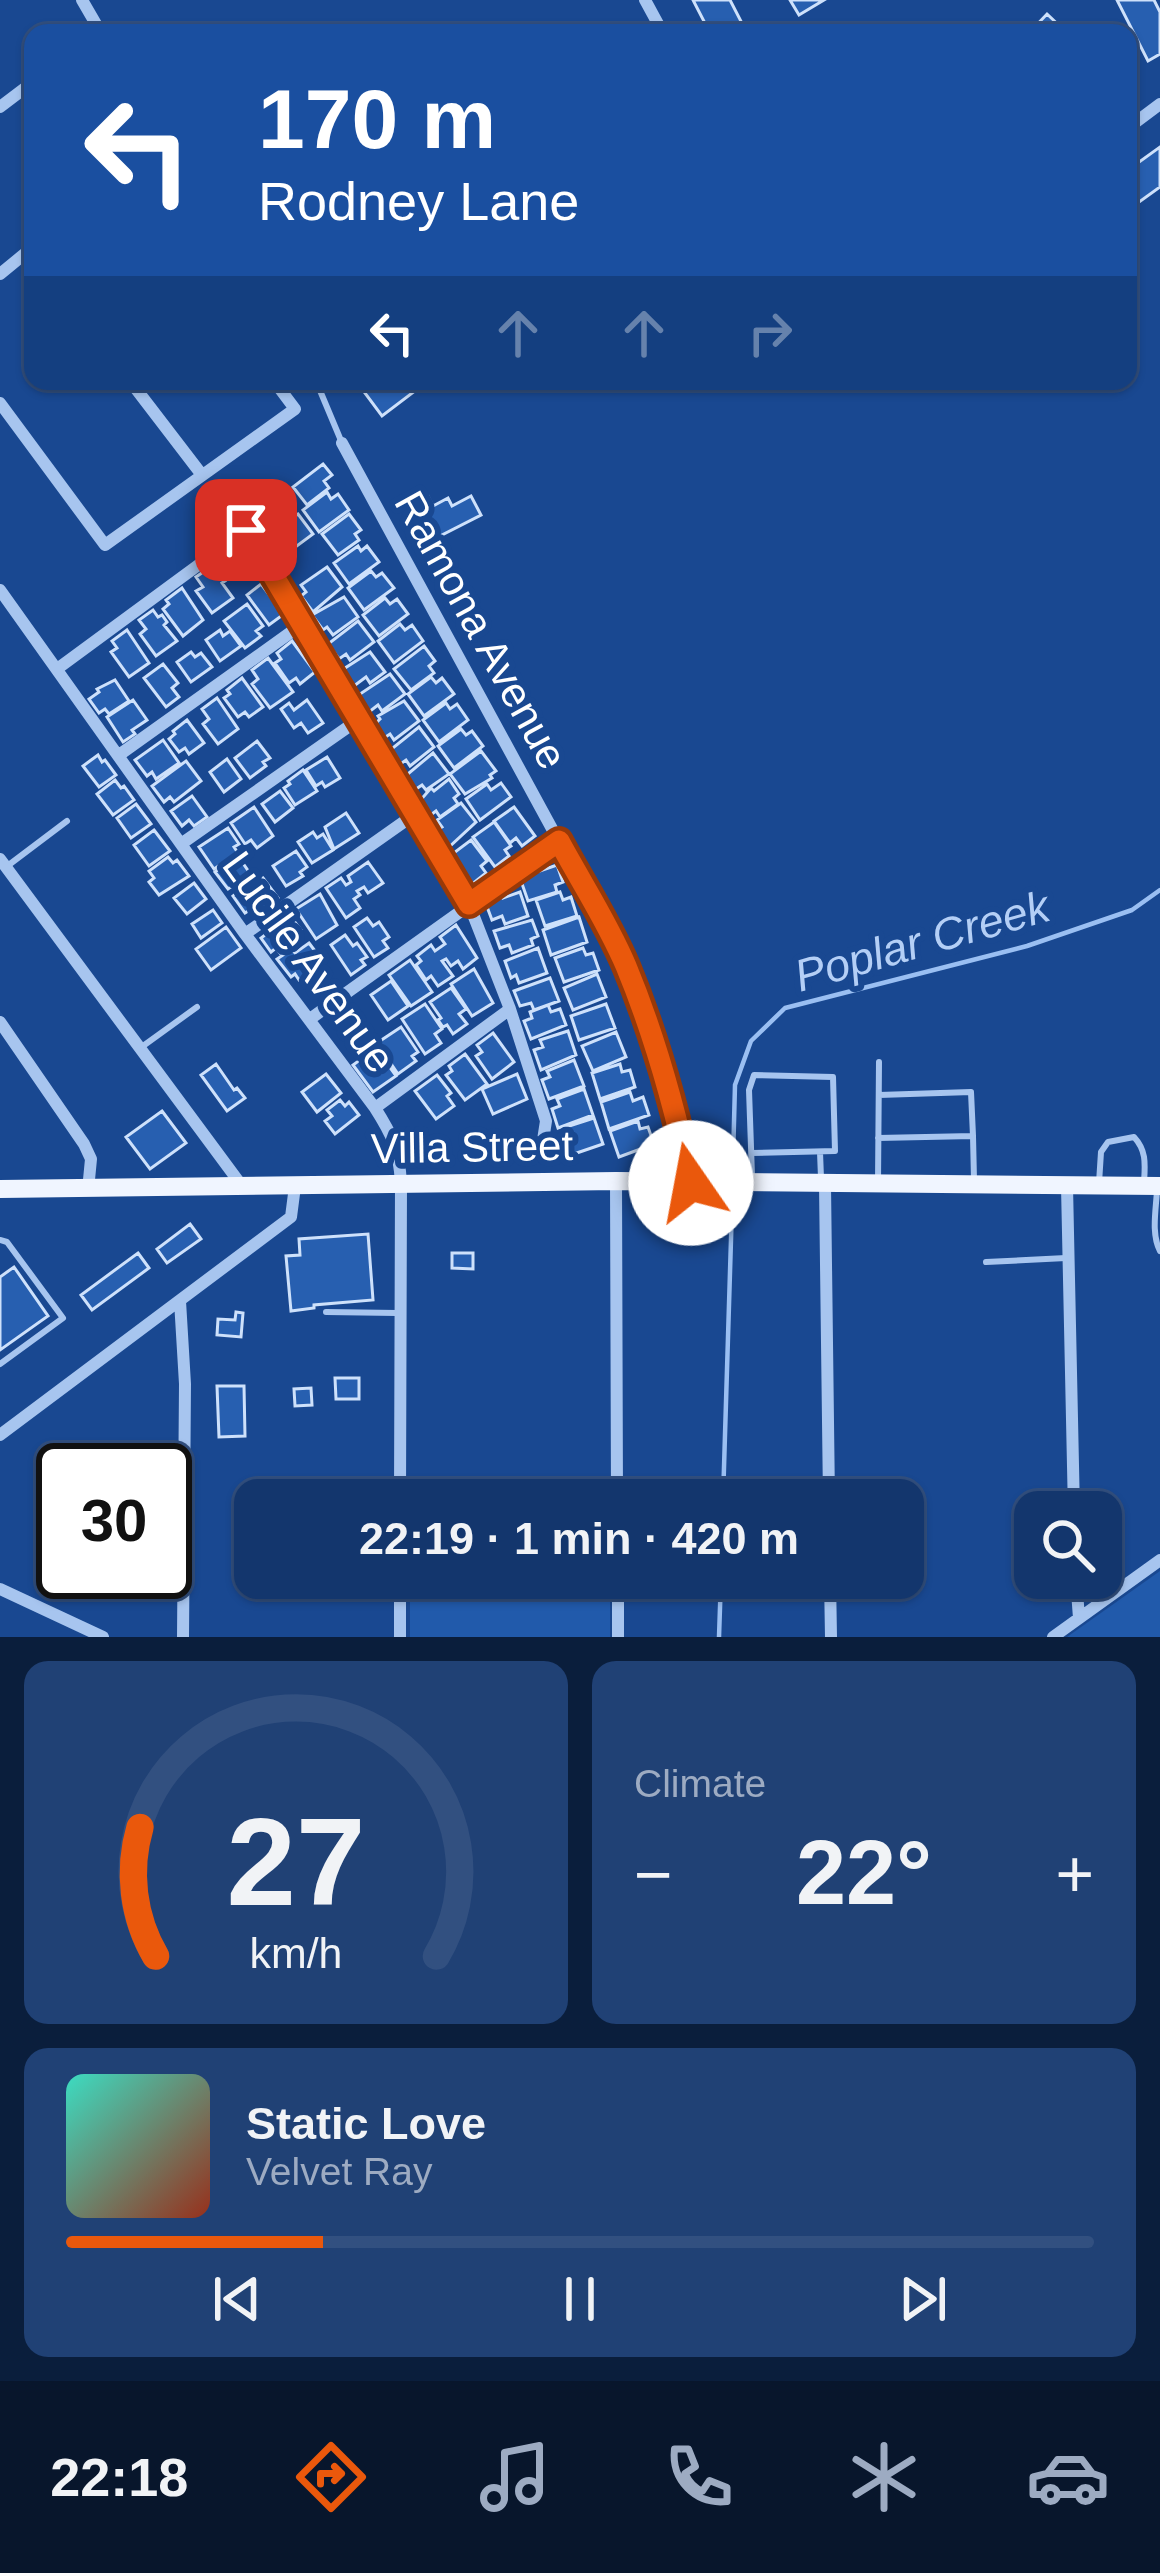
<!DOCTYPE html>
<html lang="en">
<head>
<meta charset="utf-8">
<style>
	body { margin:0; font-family:Arial,sans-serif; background:#204175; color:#f1f3f6; height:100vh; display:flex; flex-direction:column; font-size:45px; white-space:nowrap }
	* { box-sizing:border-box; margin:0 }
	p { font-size:39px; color:#9dabc2 }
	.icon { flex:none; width:66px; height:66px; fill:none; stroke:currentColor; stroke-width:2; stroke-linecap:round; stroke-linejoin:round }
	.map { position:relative; height:1637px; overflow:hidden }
	.drawer { display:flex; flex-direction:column; gap:24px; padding:24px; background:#0a1e3c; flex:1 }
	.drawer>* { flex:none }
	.top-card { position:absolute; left:24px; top:24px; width:1113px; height:366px; border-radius:24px; box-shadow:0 3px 9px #0004,0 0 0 3px #325080; background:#1a4fa0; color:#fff; overflow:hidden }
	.controls { position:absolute; left:1014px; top:1491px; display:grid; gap:24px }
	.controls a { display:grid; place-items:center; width:108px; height:108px; border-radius:24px; background:#13366d; box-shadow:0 3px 9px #0004,0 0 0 3px #325080; font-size:60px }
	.speed { position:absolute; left:36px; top:1443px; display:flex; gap:24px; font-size:60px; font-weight:700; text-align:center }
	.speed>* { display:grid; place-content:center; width:156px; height:156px; border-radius:50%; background:#13366d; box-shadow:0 3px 9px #0004,0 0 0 3px #325080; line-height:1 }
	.speed .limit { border:6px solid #111; border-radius:18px; background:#fff; color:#111 }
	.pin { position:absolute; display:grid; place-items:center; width:102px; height:102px; color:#fff; margin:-51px; border-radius:24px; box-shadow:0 6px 18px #0006 }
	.me { position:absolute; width:132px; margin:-66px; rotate:348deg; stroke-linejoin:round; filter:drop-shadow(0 0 9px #0008) }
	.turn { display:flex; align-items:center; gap:42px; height:252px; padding:0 36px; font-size:54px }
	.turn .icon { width:156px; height:156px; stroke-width:2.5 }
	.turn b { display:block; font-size:84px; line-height:102px }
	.lanes { display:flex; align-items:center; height:114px; padding:0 36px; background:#0003; justify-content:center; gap:60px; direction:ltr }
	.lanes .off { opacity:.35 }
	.big { font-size:90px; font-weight:800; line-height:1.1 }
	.drawer .widget { flex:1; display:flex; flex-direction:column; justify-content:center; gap:18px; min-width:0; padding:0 42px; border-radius:24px; background:#204175 }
	.drawer .dial { align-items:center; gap:0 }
	.dial svg { height:312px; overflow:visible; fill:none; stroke:#325080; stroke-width:7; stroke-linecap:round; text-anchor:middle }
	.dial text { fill:#f1f3f6; stroke:none }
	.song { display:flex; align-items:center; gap:36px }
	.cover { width:144px; height:144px; border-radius:18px; background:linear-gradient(135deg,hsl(170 70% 55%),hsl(10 70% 35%)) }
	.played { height:12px; border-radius:6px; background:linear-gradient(90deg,#ea580c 25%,#325080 25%) }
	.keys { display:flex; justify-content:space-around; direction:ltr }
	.heat { display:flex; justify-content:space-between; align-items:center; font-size:66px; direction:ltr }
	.drawer .tiles { flex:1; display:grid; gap:24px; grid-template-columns:1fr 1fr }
	.widget:last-child { grid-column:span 2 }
	.trip { position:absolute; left:234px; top:1479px; width:690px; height:120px; border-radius:24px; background:#13366d; box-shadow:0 3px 9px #0004,0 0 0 3px #325080; font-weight:800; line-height:120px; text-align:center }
	.menu { display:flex; height:192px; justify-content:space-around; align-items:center; background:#08162c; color:#9dabc2 }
	.menu .icon { width:84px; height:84px }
	.menu .active { color:#ea580c }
	.menu b { font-size:54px; color:#f1f3f6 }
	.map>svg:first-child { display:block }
	.green { fill:#215aab }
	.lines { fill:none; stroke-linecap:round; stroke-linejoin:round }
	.stream { stroke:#9abff2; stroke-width:4.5 }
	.building { fill:#275fb0; stroke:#cee1fb; stroke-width:3 }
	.service { stroke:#a7c5ef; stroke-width:6 }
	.minor { stroke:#a7c5ef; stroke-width:12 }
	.primary { stroke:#f0f5ff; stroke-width:18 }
	.route-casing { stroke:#983908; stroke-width:30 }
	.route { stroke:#ea580c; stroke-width:21 }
	.labels { text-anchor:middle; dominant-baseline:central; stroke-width:12; stroke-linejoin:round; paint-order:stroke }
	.street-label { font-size:42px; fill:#fff; stroke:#194891 }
	.water-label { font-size:45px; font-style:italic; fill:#b4cff6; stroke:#194891 }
</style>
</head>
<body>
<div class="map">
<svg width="1160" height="1637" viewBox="0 0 1160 1637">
	<rect width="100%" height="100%" fill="#194891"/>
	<path class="green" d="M1160 1571V1637H1067Z
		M410 1578H610V1637H410Z"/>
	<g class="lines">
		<path class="stream" d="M733 1159 735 1085 751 1041 785 1008 1027 946 1132 910 1160 890
			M723 1500 732 1207
			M719 1637 721 1578"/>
	</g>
	<path class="building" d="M693 0H730L745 29 737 33H710Z
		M790 0H824L799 15Z
		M1117 0H1154L1160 12V54L1148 61Z
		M1047 14 1067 33H1029Z
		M1160 147V187L1135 205 1128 195V170Z
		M356 381H428L382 416Z
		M323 464 332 475 324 481 329 488 307 505 293 487Z
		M327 492 331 499 338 494 349 510 319 532 303 510Z
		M428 496 433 506 448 498 452 506 471 496 481 515 434 539 424 520 419 522 410 505Z
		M283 497 294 511 270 529 259 515Z
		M298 514 313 534 282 557 266 536Z
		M349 514 361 530 355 534 359 540 338 555 322 534Z
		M358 546 361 551 367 546 379 562 349 584 334 563Z
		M327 567 342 587 313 612 301 596 306 592 301 585Z
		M209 568 215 575 218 573 225 581 222 583 233 598 212 613 196 591 203 587 196 577Z
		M371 571 376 577 382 573 394 588 364 610 348 588Z
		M261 584 284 614 269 625 247 595Z
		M182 588 203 620 183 636 163 609 169 604 166 600Z
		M344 597 358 617 333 635 327 627 323 630 312 615Z
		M385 598 390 604 397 599 408 614 379 636 363 615Z
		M247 604 263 626 256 631 261 636 245 648 224 621Z
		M153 610 158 617 162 615 167 622 164 625 177 641 156 656 140 634 146 629 139 620Z
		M358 621 374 642 350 660 346 654 339 659 328 644Z
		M400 624 405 630 412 625 423 641 394 663 378 641Z
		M127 630 149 663 129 677 111 652 117 648 112 641Z
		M220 630 223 636 230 631 241 646 220 661 206 640Z
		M292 641 315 672 300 684 296 678 289 683 275 663 281 659 277 653Z
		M424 646 435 661 429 666 434 673 411 690 394 669Z
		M191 652 195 657 201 653 212 667 191 682 177 662Z
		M370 652 385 672 370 683 366 677 354 686 342 670Z
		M268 658 293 692 270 708 252 684 258 679 252 670Z
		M163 664 178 683 172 688 179 697 166 707 144 678Z
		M390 674 405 694 382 711 378 705 369 712 357 696Z
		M431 677 436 683 442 678 454 694 424 716 408 694Z
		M242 678 263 707 249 717 245 712 238 717 224 698 230 694 227 690Z
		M115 680 129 701 109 714 105 709 99 713 89 699 99 692 97 689Z
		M217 698 238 729 218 744 203 724 209 719 202 709Z
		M133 700 147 720 132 730 135 734 123 742 107 717Z
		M307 700 323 723 308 733 301 723 294 728 281 709 289 703 294 710Z
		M404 701 419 721 394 740 390 734 384 738 374 725 380 719 378 716Z
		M446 703 450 709 457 704 468 720 439 742 423 720Z
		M187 720 204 743 189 754 185 748 179 752 169 739 175 734 173 731Z
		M419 727 434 747 410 766 406 760 399 765 389 751Z
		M461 729 466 735 472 731 483 746 454 768 438 746Z
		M163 740 179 763 156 779 152 772 147 776 135 760Z
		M257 741 270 758 263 762 266 766 250 778 235 758Z
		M481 751 496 771 490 775 492 778 465 794 450 774Z
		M433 753 449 774 426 790 422 785 413 791 403 778Z
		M98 755 102 762 105 760 116 775 99 787 83 766Z
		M327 757 340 778 325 787 322 782 316 786 306 770Z
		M227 759 241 779 224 792 210 772Z
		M186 761 201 781 174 802 170 797 164 802 152 786Z
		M303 770 317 791 295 805 284 788 290 784 288 781Z
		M449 779 459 794 454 798 458 804 440 817 436 811 428 817 418 803 431 788 434 791Z
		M115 780 121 788 124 786 134 800 113 815 97 794Z
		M501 783 511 797 480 820 466 799 487 784 491 790Z
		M280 791 293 808 275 822 262 804Z
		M192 796 207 817 194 826 189 820 182 826 171 811Z
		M461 803 476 822 448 848 435 831 442 827 437 820Z
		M136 804 151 824 131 838 117 818Z
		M254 807 273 836 257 848 251 840 245 844 231 823Z
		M514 807 535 836 522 846 516 838 510 843 494 821Z
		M346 813 359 833 334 849 325 827Z
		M494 822 511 846 505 850 509 856 495 867 473 837Z
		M228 828 239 844 234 847 238 853 214 869 199 847Z
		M154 830 170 851 149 866 134 845Z
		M313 832 317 838 323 834 333 850 312 863 298 842Z
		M471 840 487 861 481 866 486 873 471 885 451 855Z
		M296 851 307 867 300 872 303 876 286 886 273 866Z
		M168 857 173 863 177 860 189 876 159 895 149 882 154 878 149 871Z
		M240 859 249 872 245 875 250 882 237 892 232 886 228 889 215 872 225 865 228 868Z
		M368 862 383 883 368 893 364 887 357 891 360 895 354 899 360 908 346 918 326 888 341 878 346 885 351 882 348 876Z
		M557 865 563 882 555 885 557 892 528 901 520 878 538 868 540 871Z
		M263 878 278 898 257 913 253 908 245 913 233 896 243 888 245 891Z
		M194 883 206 899 187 914 174 898Z
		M520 892 528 916 505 924 502 916 492 920 486 904 493 901 492 898 502 894 503 898Z
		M560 892 563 900 571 897 577 916 545 926 536 900Z
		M320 894 337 925 316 939 296 909Z
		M213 910 222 923 201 938 192 924Z
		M290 916 301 930 290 938 294 943 280 953 276 948 271 952 261 938Z
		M579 917 587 942 551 955 543 930Z
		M367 918 373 926 379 922 389 937 383 941 388 948 374 957 354 927Z
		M532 920 538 936 531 939 533 945 512 953 509 945 500 948 494 931Z
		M456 925 477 958 463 969 458 961 451 966 446 959 442 961 453 976 438 986 431 976 426 980 416 965 421 961 417 956 431 945 435 951 445 944 440 937Z
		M226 927 241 948 211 970 196 949Z
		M345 935 353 946 357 943 367 957 361 960 365 965 351 975 331 945Z
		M309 943 324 963 299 980 295 974 291 977 277 959 292 949 295 953Z
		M538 948 547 973 519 983 516 975 511 978 505 961Z
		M583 948 586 955 593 953 599 970 564 982 555 958Z
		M410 960 432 992 411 1006 389 975Z
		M474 969 493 1003 472 1016 451 984Z
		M597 974 606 997 573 1010 564 988Z
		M550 978 559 1001 534 1010 531 1003 520 1006 514 991Z
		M391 981 408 1006 388 1020 371 995Z
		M451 988 466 1009 459 1014 467 1024 453 1034 447 1025 443 1027 438 1020 441 1018 430 1002Z
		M425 1004 442 1029 435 1034 441 1043 425 1054 402 1019Z
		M606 1004 615 1028 579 1040 571 1016Z
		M548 1005 551 1012 560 1009 566 1025 531 1039 524 1021 532 1018 530 1012Z
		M401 1027 418 1052 412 1056 416 1061 398 1074 377 1043Z
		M568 1031 576 1055 541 1070 534 1050 543 1047 540 1040Z
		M616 1032 626 1057 593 1071 582 1046Z
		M493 1033 514 1062 492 1079 476 1056 482 1052 477 1045Z
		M376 1048 396 1076 373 1092 353 1065Z
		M465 1054 487 1084 465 1100 446 1075 452 1071 449 1066Z
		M574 1060 584 1086 549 1099 542 1080 550 1077 547 1071Z
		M216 1064 234 1090 237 1088 245 1098 227 1111 201 1075Z
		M620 1064 622 1072 630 1070 635 1087 600 1099 592 1073Z
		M326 1074 341 1093 317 1112 302 1092Z
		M517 1074 527 1099 493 1114 482 1089Z
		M437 1075 451 1093 447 1096 454 1106 436 1119 415 1091Z
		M584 1089 593 1115 558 1128 552 1109 560 1106 557 1099Z
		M630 1092 633 1101 643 1097 649 1115 609 1129 601 1102Z
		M340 1100 345 1106 349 1102 359 1115 335 1134 325 1121 332 1116 327 1110Z
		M162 1111 186 1143 150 1169 126 1137Z
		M594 1118 603 1144 568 1156 562 1138 569 1135 566 1127Z
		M638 1121 640 1129 648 1127 654 1144 619 1157 610 1131Z
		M190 1224 201 1239 167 1263 157 1249Z
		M368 1234 373 1300 314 1305V1308L291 1311 286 1256 300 1255 299 1239Z
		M138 1253 149 1268 92 1310 81 1295Z
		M452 1253H473V1269L452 1268Z
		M14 1267 48 1316 0 1350V1277Z
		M236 1312 243 1313 241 1337 217 1335 218 1319 235 1320Z
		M335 1378H359V1399H336Z
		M217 1386H244L245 1436 219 1437Z
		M311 1388 312 1405 295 1406 294 1389Z"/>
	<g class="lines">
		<path class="service" d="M316 381 342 443
			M6 867 67 821
			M143 1046 197 1007
			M973 1136 974 1180
			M878 1138 973 1136 971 1092 879 1095
			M820 1152 821 1178
			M752 1176 749 1090 754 1075 833 1077 835 1151 752 1153
			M878 1182 879 1062
			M1099 1183 1101 1152 1108 1142 1134 1137C1147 1151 1145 1165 1144 1183
			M1157 1190C1156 1210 1151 1234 1160 1251
			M0 1240 7 1242 63 1318 0 1364
			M986 1262 1066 1258
			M326 1312 397 1313"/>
		<path class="minor" d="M82 0 100 31
			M645 0 663 33
			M0 107 33 82
			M1128 128 1160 104
			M0 274 33 247
			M130 381 202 475
			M0 403 105 545 295 409 274 381
			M342 443 624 961 674 1105 691 1183
			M0 590 245 934 375 1108C393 1136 399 1150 401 1183L400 1500
			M57 669 246 530 469 904 510 1009 546 1121 543 1140
			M119 755 301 625
			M181 844 358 720
			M0 859 242 1186
			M245 934 415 814
			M310 1019 559 841
			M0 1022 84 1144 91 1159 88 1190
			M375 1108 510 1009
			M616 1181 617 1500
			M825 1185 829 1500
			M1067 1186 1074 1512
			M180 1301 185 1384 183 1637
			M0 1435 291 1217 295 1186
			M618 1578V1637
			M830 1578 831 1637
			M1076 1578 1079 1618
			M0 1589 103 1637
			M400 1637V1578
			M1053 1637 1160 1560"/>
		<path class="primary" d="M0 1189 616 1181 1160 1186"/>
	</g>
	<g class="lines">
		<defs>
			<path id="route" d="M246 530 469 904 559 841C581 882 608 923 626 966 655 1036 675 1108 691 1183"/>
		</defs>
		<use href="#route" class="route-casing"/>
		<use href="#route" class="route"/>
	</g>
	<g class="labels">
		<g class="street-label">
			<text transform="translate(481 630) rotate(61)">Ramona Avenue</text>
			<text transform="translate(309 962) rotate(54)">Lucile Avenue</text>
			<text transform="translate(472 1147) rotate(-1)">Villa Street</text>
		</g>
		<g class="water-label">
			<text transform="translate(922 941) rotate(-16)">Poplar Creek</text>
		</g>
	</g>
</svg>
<div class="controls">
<a><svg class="icon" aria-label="search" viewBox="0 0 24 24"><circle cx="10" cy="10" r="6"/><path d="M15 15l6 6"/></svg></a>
</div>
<div class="speed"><div class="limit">30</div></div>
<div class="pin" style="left:246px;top:530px;background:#d93025"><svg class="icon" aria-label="arrive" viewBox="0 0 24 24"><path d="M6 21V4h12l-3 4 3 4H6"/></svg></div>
<svg class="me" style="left:691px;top:1183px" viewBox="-20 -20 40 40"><circle r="19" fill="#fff"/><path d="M0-13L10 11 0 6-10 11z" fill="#ea580c"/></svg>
<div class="trip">22:19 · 1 min · 420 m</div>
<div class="top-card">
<div class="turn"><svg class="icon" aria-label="left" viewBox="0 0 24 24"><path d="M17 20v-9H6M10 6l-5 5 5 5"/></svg><div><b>170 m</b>Rodney Lane</div></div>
<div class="lanes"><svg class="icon" aria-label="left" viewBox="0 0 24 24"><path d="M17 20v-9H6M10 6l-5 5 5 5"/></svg><svg class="icon off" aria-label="ahead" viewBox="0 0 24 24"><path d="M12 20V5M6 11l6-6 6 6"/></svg><svg class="icon off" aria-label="ahead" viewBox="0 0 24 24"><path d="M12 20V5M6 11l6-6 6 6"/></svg><svg class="icon off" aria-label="right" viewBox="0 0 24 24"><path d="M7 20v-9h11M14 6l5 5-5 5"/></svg></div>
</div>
</div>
<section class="drawer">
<div class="tiles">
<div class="widget dial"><svg viewBox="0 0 100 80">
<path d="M14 69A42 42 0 1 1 86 69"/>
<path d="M14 69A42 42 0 0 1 10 36" stroke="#ea580c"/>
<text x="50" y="56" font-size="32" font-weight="700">27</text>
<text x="50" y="72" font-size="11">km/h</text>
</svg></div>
<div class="widget"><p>Climate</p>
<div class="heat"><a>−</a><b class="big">22°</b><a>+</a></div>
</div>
<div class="widget">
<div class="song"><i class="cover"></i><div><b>Static Love</b><p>Velvet Ray</p></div></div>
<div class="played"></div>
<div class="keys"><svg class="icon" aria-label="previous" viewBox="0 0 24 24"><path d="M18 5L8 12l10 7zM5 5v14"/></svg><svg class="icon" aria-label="pause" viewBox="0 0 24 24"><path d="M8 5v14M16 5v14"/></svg><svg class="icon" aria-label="next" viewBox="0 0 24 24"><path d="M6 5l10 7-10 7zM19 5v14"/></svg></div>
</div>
</div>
</section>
<nav class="menu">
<b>22:18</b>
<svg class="icon active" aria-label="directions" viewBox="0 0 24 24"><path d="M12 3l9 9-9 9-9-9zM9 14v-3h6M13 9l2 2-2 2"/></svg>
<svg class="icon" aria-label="music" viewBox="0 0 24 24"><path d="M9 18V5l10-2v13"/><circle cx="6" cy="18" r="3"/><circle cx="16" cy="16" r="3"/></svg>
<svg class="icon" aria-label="phone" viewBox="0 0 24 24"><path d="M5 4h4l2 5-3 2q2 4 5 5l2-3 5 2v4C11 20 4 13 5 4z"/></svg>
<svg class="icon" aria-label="climate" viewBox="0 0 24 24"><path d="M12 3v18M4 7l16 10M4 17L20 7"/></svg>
<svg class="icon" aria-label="car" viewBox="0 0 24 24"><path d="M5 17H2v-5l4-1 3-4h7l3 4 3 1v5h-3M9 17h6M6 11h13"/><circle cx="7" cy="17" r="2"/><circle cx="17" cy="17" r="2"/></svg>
</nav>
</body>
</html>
